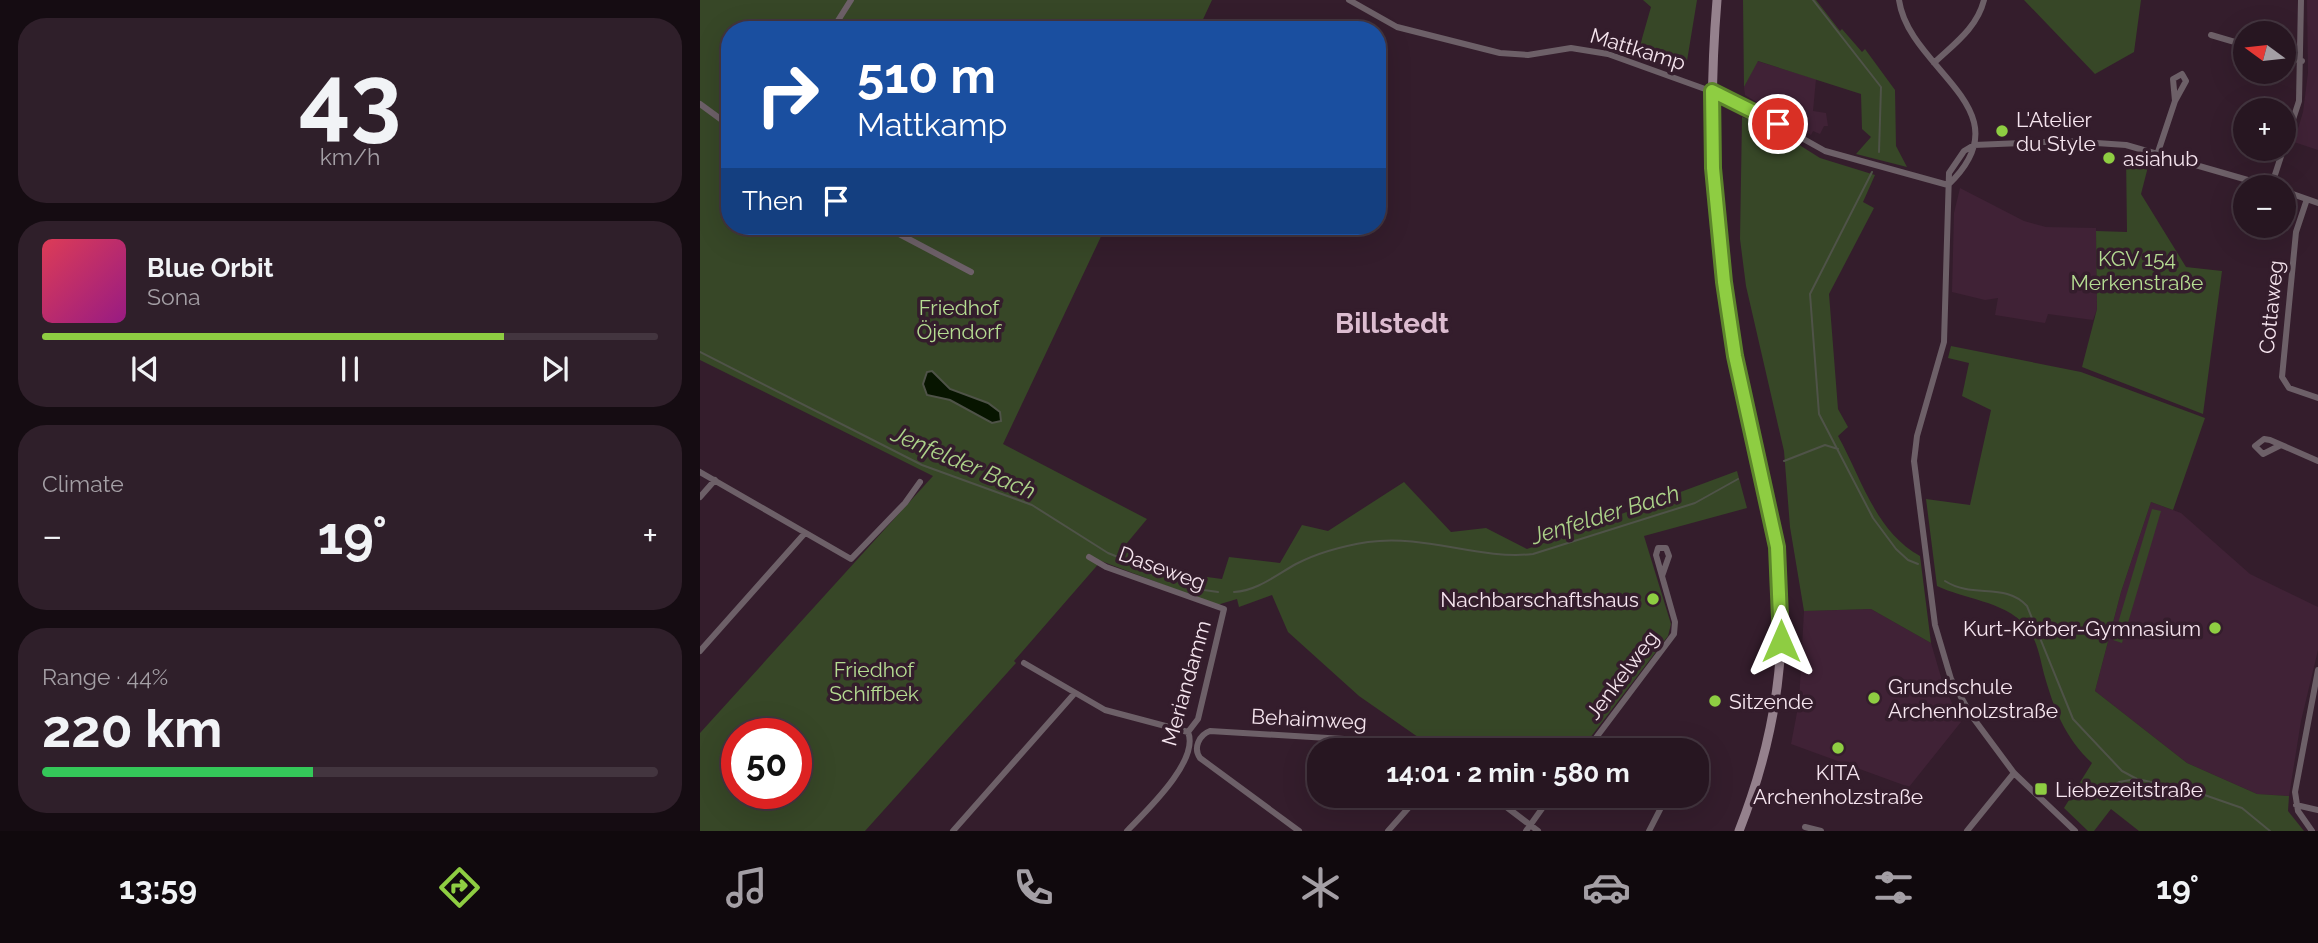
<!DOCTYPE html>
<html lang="en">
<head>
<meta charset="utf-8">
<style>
	body { margin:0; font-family:Raleway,sans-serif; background:#2f1f2a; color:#f1f3f6; height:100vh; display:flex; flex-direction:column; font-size:26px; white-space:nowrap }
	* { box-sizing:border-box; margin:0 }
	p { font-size:23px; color:#a49fa5 }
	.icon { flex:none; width:38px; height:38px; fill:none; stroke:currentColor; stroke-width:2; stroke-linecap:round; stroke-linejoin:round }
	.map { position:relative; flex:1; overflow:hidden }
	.details { display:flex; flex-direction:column; gap:18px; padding:18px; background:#150c12; width:700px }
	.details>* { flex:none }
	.banner { position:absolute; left:21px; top:21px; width:665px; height:214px; border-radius:28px; box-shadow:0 7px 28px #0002,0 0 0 2px #43353f; background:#1a4fa0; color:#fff; overflow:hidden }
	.needle { width:46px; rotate:285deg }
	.controls { position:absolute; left:1533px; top:21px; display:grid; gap:14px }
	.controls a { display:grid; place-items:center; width:63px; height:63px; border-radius:50%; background:#271621; box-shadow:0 7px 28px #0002,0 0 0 2px #43353f; font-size:35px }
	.speed { position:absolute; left:21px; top:718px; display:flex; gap:14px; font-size:35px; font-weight:700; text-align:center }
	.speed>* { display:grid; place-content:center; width:91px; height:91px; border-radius:50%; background:#271621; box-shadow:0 7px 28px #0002,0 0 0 2px #43353f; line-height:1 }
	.speed .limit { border:10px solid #d22; background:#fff; color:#111 }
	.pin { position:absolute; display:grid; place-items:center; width:60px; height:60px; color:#fff; margin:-30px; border:4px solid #fff; border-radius:50%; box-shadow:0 2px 7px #0007 }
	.me { position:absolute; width:77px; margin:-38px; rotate:0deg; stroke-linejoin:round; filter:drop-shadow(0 0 5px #0008) }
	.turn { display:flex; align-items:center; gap:24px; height:147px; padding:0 21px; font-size:32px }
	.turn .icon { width:91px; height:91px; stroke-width:2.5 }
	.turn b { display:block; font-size:49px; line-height:60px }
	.then { display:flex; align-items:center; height:66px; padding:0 21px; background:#0003; gap:14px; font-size:26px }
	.big { font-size:52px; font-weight:700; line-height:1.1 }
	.details .card { flex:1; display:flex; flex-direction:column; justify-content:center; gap:10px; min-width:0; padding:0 24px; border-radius:28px; background:#2f1f2a }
	.details .dial { align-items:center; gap:0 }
	.dial b { font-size:91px; line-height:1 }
	.song { display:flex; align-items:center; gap:21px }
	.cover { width:84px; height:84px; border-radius:10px; background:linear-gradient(135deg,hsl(350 70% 55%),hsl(310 70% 35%)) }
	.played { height:7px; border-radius:4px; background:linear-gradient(90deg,#8ecd42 75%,#43353f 75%) }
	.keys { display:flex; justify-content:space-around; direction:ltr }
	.heat { display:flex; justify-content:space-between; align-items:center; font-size:38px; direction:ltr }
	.charge { height:10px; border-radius:5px; background:linear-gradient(90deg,#34c759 44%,#43353f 0) }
	.trip { position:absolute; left:607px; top:738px; width:402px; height:70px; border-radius:28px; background:#271621; box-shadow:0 7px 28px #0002,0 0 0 2px #43353f; font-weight:700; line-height:70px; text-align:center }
	.tab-bar { display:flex; height:112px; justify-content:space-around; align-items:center; background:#10090d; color:#a49fa5 }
	.tab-bar .icon { width:49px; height:49px }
	.tab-bar .selected { color:#8ecd42 }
	.tab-bar b { font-size:32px; color:#f1f3f6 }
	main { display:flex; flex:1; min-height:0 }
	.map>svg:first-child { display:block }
	.built { fill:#402236 }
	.green { fill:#374727; fill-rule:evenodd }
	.water { fill:#071500; stroke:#4f5348; stroke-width:2 }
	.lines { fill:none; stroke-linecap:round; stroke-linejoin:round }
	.stream { stroke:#4f5348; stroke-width:2 }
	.street { stroke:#6d6068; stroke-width:6 }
	.secondary { stroke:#95818d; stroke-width:9 }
	.route-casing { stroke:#5c852b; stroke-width:18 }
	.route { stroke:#8ecd42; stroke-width:12 }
	.poi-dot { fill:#8ecd42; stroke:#341d2c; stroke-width:2.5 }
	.labels { text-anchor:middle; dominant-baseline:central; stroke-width:7; stroke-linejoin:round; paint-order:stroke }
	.street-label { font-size:21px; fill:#f6e5ef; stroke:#341d2c }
	.poi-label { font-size:21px; fill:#f6e5ef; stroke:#341d2c; text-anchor:start }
	.park-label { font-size:21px; fill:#b5dc92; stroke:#341d2c }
	.water-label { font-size:23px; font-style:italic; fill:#acd289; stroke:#341d2c }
	.district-label { font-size:28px; font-weight:bold; fill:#dcbcd0; stroke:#341d2c }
</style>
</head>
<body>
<main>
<section class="details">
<div class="card dial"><b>43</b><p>km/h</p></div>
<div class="card">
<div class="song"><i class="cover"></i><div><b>Blue Orbit</b><p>Sona</p></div></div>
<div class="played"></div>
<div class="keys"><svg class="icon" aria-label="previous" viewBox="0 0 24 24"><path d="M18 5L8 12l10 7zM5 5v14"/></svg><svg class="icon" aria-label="pause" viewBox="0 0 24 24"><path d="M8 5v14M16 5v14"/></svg><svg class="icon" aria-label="next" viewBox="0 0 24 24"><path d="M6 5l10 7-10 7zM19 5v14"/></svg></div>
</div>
<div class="card"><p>Climate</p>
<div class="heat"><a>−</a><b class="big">19°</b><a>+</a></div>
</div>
<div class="card"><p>Range · 44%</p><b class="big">220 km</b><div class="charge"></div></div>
</section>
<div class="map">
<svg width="1618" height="831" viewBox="0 0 1618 831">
	<rect width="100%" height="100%" fill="#341d2c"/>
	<path class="built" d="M1607 0H1618V150L1594 142 1603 112 1608 73Z
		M1057 61 1116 79 1113 111 1126 113 1128 126H1124L1120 134 1113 131 1111 135 1045 95 1044 87Z
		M1260 188 1324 221 1346 227 1396 228 1397 309 1393 320 1348 314 1345 323 1295 315 1298 298 1285 300 1252 292 1254 213Z
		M1451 502 1481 513 1550 574 1618 607V650L1601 721 1589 796 1557 794 1487 763 1395 691 1421 592Z
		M1171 609 1231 643 1243 684 1261 722 1209 787 1091 744 1099 702 1104 611Z"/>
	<path class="green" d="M0 0H512L498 30H30V226H406L303 444 447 519 422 549 492 575 522 579 529 557 580 563 602 525 628 531 704 482 751 532 786 528 827 549 1037 471 1047 508 944 536 971 624 968 636 880 751H738L659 696 588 632 572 595 539 607 537 599 517 605 401 561 314 661 316 663 165 831H0V733L233 476 0 360ZM37 733H96V793H37Z
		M943 0H997L986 67 939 49 951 7Z
		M1043 0H1116L1140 31 1142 29 1162 52 1165 49 1195 90 1196 146 1207 167 1156 154 1171 137 1162 129 1161 94 1058 61 1044 87Z
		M1324 0H1441L1434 52 1395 74Z
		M1042 117 1071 127 1120 158 1175 175 1163 202 1174 208 1129 294 1138 409 1148 427 1138 436C1162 479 1175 531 1220 556L1231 643 1171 609 1104 611 1090 527 1084 451 1046 286 1040 239Z
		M1426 154 1450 159 1441 194 1486 267 1522 271 1503 414 1382 367 1397 309 1396 231 1427 232Z
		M1251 346 1381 372 1505 418 1473 510 1451 502 1421 592 1395 691 1487 763 1557 794 1589 796 1588 811 1604 831H1439L1411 809 1394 831H1388L1364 808 1392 763C1365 738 1354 709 1344 674 1340 658 1337 638 1325 625 1303 601 1264 599 1237 586L1226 499 1270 505 1291 410 1262 396 1269 363 1248 358Z
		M1452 509 1461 511 1422 643 1413 640Z"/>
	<path class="water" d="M232 371 250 389 288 403 300 412 301 421 292 423 250 400 227 395 223 384 227 372Z"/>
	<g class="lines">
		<path class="stream" d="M1113 0 1181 87 1179 152
			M1172 172 1110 294 1119 414 1173 518 1196 549 1208 560 1218 564
			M0 352 222 465 332 505 408 553 497 589 518 592
			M1084 461 1125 445 1138 449
			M1245 581C1273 599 1305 582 1327 606L1373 719 1422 771 1437 779 1493 791 1542 808 1570 831
			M534 592C557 591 576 575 596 564 619 552 643 546 668 542 726 534 778 560 833 554L995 503 1038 479
			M1400 795 1419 782 1436 779"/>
		<path class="street" d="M649 0 697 27 800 53 828 55 871 48 908 54 1030 98 1125 151 1248 185
			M1199 0C1209 71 1328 109 1248 185
			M132 30 151 0
			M1511 35 1545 45
			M1584 56 1602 61
			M1234 63C1254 44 1277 28 1284 0
			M0 104 30 126
			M1458 152 1475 101 1486 81 1482 74 1473 79 1475 101
			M1571 187 1599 101 1601 0
			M1584 191 1618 203
			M1607 199 1596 232 1582 377 1589 388 1618 398
			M184 226 271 272
			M1581 445 1563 454 1555 446 1564 439 1570 440 1618 461
			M0 472 151 559 205 503 220 482
			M0 497 15 480
			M389 557 406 567 524 609 498 719 488 732C500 761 445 812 427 831
			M0 651 105 533
			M324 663 405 710 488 732
			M886 751 974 634 975 622 956 555 958 548H966L969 556 962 576
			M792 796 838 831
			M1596 805 1618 810
			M1105 827 1121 831
			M253 831 374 694
			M599 831 500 758C493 748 499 735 510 731L694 742 724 751
			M688 831 719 796
			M826 831 851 796
			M949 831 967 796
			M1267 831 1314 773
			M1375 831 1314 773 1271 715 1251 679 1235 625 1214 461 1217 436 1244 342 1249 173 1264 151 1274 145 1367 141 1426 145 1572 187
			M1612 831 1598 811 1595 792 1618 670"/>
		<path class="secondary" d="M1017 0C1008 108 1012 215 1030 322 1042 399 1067 474 1077 551 1090 646 1074 742 1039 831"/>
	</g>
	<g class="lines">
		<defs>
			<path id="route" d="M1078 124 1012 91 1013 168 1024 282 1035 356 1077 547 1081 641"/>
		</defs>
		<use href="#route" class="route-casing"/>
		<use href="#route" class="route"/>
	</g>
	<g class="poi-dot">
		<circle cx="1302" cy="131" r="7"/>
		<circle cx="1409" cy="158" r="7"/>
		<circle cx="953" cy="599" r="7"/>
		<circle cx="1515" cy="628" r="7"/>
		<circle cx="1174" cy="698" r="7"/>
		<circle cx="1015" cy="701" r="7"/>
		<circle cx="1138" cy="748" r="7"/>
		<rect x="1334" y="782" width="14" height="14" rx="3.5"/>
	</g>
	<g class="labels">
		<g class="street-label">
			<text transform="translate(938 49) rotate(17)">Mattkamp</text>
			<text transform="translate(1571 307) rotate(-84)">Cottaweg</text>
			<text transform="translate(462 568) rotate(20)">Daseweg</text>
			<text transform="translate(922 675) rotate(-53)">Jenkelweg</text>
			<text transform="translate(486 683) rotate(-74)">Meriandamm</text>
			<text transform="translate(609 719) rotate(3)">Behaimweg</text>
		</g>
		<g class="poi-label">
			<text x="1316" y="119">L'Atelier<tspan x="1316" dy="24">du Style</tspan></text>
			<text x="1423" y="158">asiahub</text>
			<text x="939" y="599" text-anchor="end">Nachbarschaftshaus</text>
			<text x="1501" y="628" text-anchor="end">Kurt-Körber-Gymnasium</text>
			<text x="1188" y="686">Grundschule<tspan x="1188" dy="24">Archenholzstraße</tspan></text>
			<text x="1029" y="701">Sitzende</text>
			<text x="1138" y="772" text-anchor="middle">KITA<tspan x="1138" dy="24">Archenholzstraße</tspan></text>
			<text x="1355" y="789">Liebezeitstraße</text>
		</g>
		<g class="park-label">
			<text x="1437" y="258">KGV 154<tspan x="1437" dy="24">Merkenstraße</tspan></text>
			<text x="259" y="307">Friedhof<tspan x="259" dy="24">Öjendorf</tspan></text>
			<text x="174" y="669">Friedhof<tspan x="174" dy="24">Schiffbek</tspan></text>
		</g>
		<g class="water-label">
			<text transform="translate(264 462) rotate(23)">Jenfelder Bach</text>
			<text transform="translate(905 514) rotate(-17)">Jenfelder Bach</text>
		</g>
		<g class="district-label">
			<text x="692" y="323">Billstedt</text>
		</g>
	</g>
</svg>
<div class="controls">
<a><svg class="needle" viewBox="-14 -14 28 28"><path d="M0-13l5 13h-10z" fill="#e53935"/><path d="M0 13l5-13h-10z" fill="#a49fa5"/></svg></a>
<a>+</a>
<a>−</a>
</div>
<div class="speed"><div class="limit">50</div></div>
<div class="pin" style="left:1078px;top:124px;background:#d93025"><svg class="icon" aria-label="arrive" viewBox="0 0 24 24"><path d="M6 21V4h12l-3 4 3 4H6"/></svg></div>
<svg class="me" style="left:1081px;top:641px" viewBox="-20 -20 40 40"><path d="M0-17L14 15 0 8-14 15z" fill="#8ecd42" stroke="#fff" stroke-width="4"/></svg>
<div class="trip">14:01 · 2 min · 580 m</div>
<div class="banner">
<div class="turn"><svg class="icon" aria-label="right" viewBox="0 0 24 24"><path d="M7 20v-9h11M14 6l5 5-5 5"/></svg><div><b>510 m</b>Mattkamp</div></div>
<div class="then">Then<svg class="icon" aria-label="arrive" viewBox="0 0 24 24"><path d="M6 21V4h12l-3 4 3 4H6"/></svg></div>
</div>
</div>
</main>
<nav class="tab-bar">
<b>13:59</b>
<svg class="icon selected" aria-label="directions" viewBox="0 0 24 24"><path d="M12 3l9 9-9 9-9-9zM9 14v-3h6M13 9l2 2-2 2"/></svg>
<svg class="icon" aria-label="music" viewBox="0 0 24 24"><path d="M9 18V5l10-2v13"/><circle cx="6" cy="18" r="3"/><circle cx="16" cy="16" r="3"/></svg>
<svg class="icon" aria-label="phone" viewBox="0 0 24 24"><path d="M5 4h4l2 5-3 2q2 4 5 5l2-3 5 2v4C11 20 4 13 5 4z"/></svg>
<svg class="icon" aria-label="climate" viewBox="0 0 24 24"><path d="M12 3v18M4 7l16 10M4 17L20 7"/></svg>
<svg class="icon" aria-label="car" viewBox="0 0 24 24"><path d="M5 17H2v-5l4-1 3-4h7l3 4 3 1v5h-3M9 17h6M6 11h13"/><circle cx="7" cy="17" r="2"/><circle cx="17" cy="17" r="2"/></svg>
<svg class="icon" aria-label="filters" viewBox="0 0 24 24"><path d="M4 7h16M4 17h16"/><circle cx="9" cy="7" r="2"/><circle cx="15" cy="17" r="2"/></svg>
<b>19°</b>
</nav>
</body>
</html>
